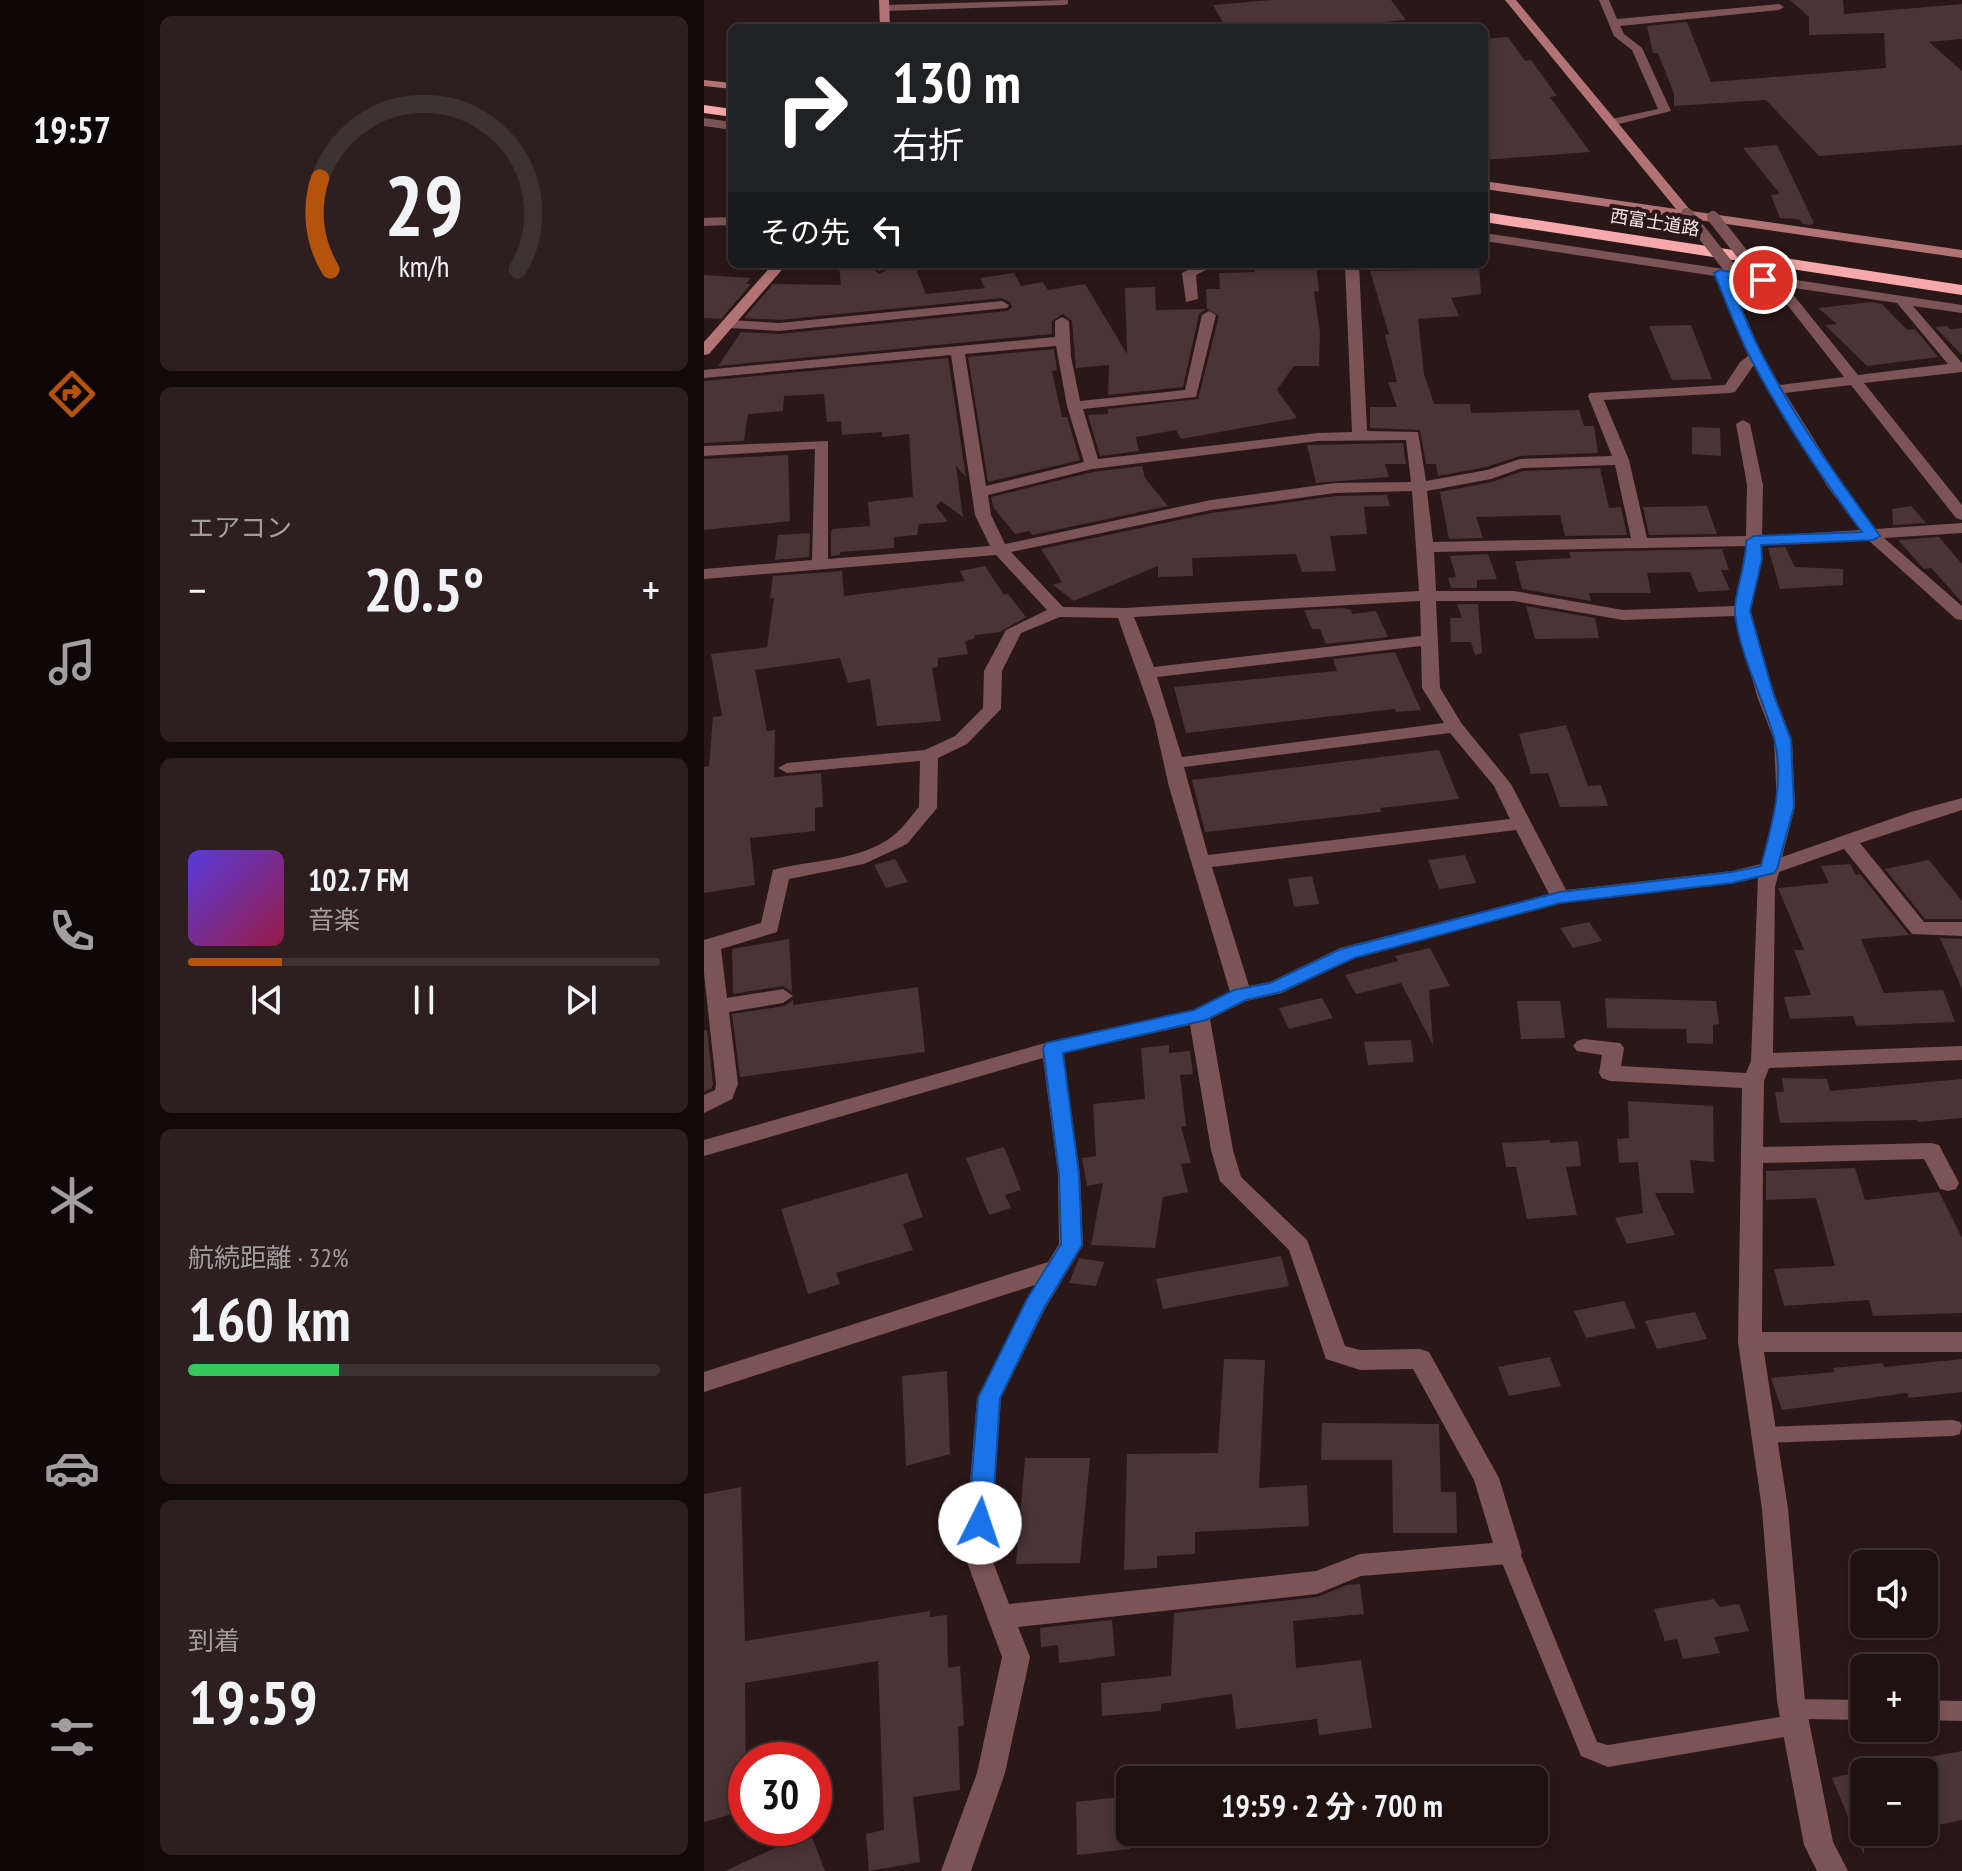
<!DOCTYPE html>
<html lang="ja">
<head>
<meta charset="utf-8">
<style>
	body { margin:0; font-family:"PT Sans Narrow","Noto Sans JP",sans-serif; background:#2d1f1f; color:#f1f3f6; height:100vh; display:flex; flex-direction:column; font-size:30px; white-space:nowrap }
	* { box-sizing:border-box; margin:0 }
	p { font-size:26px; color:#a29d9f }
	.icon { flex:none; width:44px; height:44px; fill:none; stroke:currentColor; stroke-width:2; stroke-linecap:round; stroke-linejoin:round }
	.map { position:relative; flex:1; overflow:hidden }
	.panel { display:flex; flex-direction:column; gap:16px; padding:16px; background:#120909; width:560px }
	.panel>* { flex:none }
	.guide { position:absolute; left:24px; top:24px; width:760px; height:244px; border-radius:12px; box-shadow:0 4px 12px #0003,0 0 0 2px #3d3131; background:#202124; color:#fff; overflow:hidden }
	.buttons { position:absolute; left:1146px; top:1550px; display:grid; gap:16px }
	.buttons a { display:grid; place-items:center; width:88px; height:88px; border-radius:12px; background:#201111; box-shadow:0 4px 12px #0003,0 0 0 2px #3d3131; font-size:40px }
	.speed { position:absolute; left:24px; top:1742px; display:flex; gap:16px; font-size:40px; font-weight:700; text-align:center }
	.speed>* { display:grid; place-content:center; width:104px; height:104px; border-radius:50%; background:#201111; box-shadow:0 4px 12px #0003,0 0 0 2px #3d3131; line-height:1 }
	.speed .limit { border:12px solid #d22; background:#fff; color:#111 }
	.pin { position:absolute; display:grid; place-items:center; width:68px; height:68px; color:#fff; margin:-34px; border:4px solid #fff; border-radius:50%; box-shadow:0 2px 8px #0007 }
	.me { position:absolute; width:88px; margin:-44px; rotate:4deg; stroke-linejoin:round; filter:drop-shadow(0 0 6px #0008) }
	.turn { display:flex; align-items:center; gap:28px; height:168px; padding:0 32px; font-size:36px }
	.turn .icon { width:104px; height:104px; stroke-width:2.5 }
	.turn b { display:block; font-size:56px; line-height:68px }
	.then { display:flex; align-items:center; height:76px; padding:0 32px; background:#0003; gap:16px; font-size:30px }
	.big { font-size:60px; font-weight:700; line-height:1.1 }
	.panel .card { flex:1; display:flex; flex-direction:column; justify-content:center; gap:12px; min-width:0; padding:0 28px; border-radius:12px; background:#2d1f1f }
	.panel .dial { align-items:center; gap:0 }
	.dial svg { height:208px; overflow:visible; fill:none; stroke:#3d3131; stroke-width:7; stroke-linecap:round; text-anchor:middle }
	.dial text { fill:#f1f3f6; stroke:none }
	.song { display:flex; align-items:center; gap:24px }
	.cover { width:96px; height:96px; border-radius:12px; background:linear-gradient(135deg,hsl(250 70% 55%),hsl(340 70% 35%)) }
	.played { height:8px; border-radius:4px; background:linear-gradient(90deg,#b45309 20%,#3d3131 20%) }
	.keys { display:flex; justify-content:space-around; direction:ltr }
	.heat { display:flex; justify-content:space-between; align-items:center; font-size:44px; direction:ltr }
	.charge { height:12px; border-radius:6px; background:linear-gradient(90deg,#34c759 32%,#3d3131 0) }
	.trip { position:absolute; left:412px; top:1766px; width:432px; height:80px; border-radius:12px; background:#201111; box-shadow:0 4px 12px #0003,0 0 0 2px #3d3131; font-weight:700; line-height:80px; text-align:center }
	main { display:flex; flex:1; min-height:0 }
	.menu { display:flex; flex-direction:column; width:144px; justify-content:space-around; align-items:center; background:#0d0707; color:#a29d9f }
	.menu .icon { width:56px; height:56px }
	.menu .active { color:#b45309 }
	.menu b { font-size:36px; color:#f1f3f6 }
	.map>svg:first-child { display:block }
	.building { fill:#4a3434 }
	.lines { fill:none; stroke-linecap:round; stroke-linejoin:round }
	.lane { fill:#7c5455; fill-rule:evenodd }
	.street { fill:#7c5455; fill-rule:evenodd }
	.secondary { fill:#b27375; fill-rule:evenodd }
	.highway { fill:#f7a8aa; fill-rule:evenodd }
	.street-bridge { stroke:#7c5455; stroke-width:12 }
	.route { fill:#1a73e8; stroke:#114b97; stroke-width:2 }
	.labels { text-anchor:middle; dominant-baseline:central; stroke-width:8; stroke-linejoin:round; paint-order:stroke }
	.far-street-label { font-size:18px; fill:#f8eaea; stroke:#2a1717 }
</style>
</head>
<body>
<main>
<nav class="menu">
<b>19:57</b>
<svg class="icon active" aria-label="directions" viewBox="0 0 24 24"><path d="M12 3l9 9-9 9-9-9zM9 14v-3h6M13 9l2 2-2 2"/></svg>
<svg class="icon" aria-label="music" viewBox="0 0 24 24"><path d="M9 18V5l10-2v13"/><circle cx="6" cy="18" r="3"/><circle cx="16" cy="16" r="3"/></svg>
<svg class="icon" aria-label="phone" viewBox="0 0 24 24"><path d="M5 4h4l2 5-3 2q2 4 5 5l2-3 5 2v4C11 20 4 13 5 4z"/></svg>
<svg class="icon" aria-label="climate" viewBox="0 0 24 24"><path d="M12 3v18M4 7l16 10M4 17L20 7"/></svg>
<svg class="icon" aria-label="car" viewBox="0 0 24 24"><path d="M5 17H2v-5l4-1 3-4h7l3 4 3 1v5h-3M9 17h6M6 11h13"/><circle cx="7" cy="17" r="2"/><circle cx="17" cy="17" r="2"/></svg>
<svg class="icon" aria-label="filters" viewBox="0 0 24 24"><path d="M4 7h16M4 17h16"/><circle cx="9" cy="7" r="2"/><circle cx="15" cy="17" r="2"/></svg>
</nav>
<section class="panel">
<div class="card dial"><svg viewBox="0 0 100 80">
<path d="M14 69A42 42 0 1 1 86 69"/>
<path d="M14 69A42 42 0 0 1 10 34" stroke="#b45309"/>
<text x="50" y="56" font-size="32" font-weight="700">29</text>
<text x="50" y="72" font-size="11">km/h</text>
</svg></div>
<div class="card"><p>エアコン</p>
<div class="heat"><a>−</a><b class="big">20.5°</b><a>+</a></div>
</div>
<div class="card">
<div class="song"><i class="cover"></i><div><b>102.7 FM</b><p>音楽</p></div></div>
<div class="played"></div>
<div class="keys"><svg class="icon" aria-label="previous" viewBox="0 0 24 24"><path d="M18 5L8 12l10 7zM5 5v14"/></svg><svg class="icon" aria-label="pause" viewBox="0 0 24 24"><path d="M8 5v14M16 5v14"/></svg><svg class="icon" aria-label="next" viewBox="0 0 24 24"><path d="M6 5l10 7-10 7zM19 5v14"/></svg></div>
</div>
<div class="card"><p>航続距離 · 32%</p><b class="big">160 km</b><div class="charge"></div></div>
<div class="card"><p>到着</p><b class="big">19:59</b></div>
</section>
<div class="map">
<svg width="1258" height="1871" viewBox="0 0 1258 1871">
	<rect width="100%" height="100%" fill="#2a1717"/>
	<path class="building" d="M568 0H687L702 20 611 28H522L509 5Z
		M1086 0H1139L1140 14 1258 4V39L1225 42 1258 71V145L1115 156 1062 100 970 106V94L954 53H949L943 26 983 22 1007 82 1182 68 1180 33 1105 35V17Z
		M804 37 821 61 827 60 853 96 846 97 886 152 780 160V39Z
		M1073 145 1110 223 1106 225 1099 224 1095 219 1076 218 1067 195 1076 194 1039 148Z
		M164 264 175 274 183 270 184 264H210L222 294 281 288 276 278 310 273 317 286 339 282 344 290 381 284 423 354 421 288 451 287 452 310 502 309 495 314 479 387 404 395 405 365 372 368 368 321 359 314 348 321V334L14 366 37 332 75 334 303 311 308 307 306 302 298 298 75 320 40 318 69 284 137 285 135 267Z
		M549 264H612L615 291 610 292 616 332 615 366H590L573 390 593 418 477 439 472 430 432 437 435 451 396 456 384 415 404 414V409L494 399 515 316 503 309 502 289H516L515 273 551 272Z
		M725 264H775L777 294 747 298 755 316 714 319 720 374 730 404H766L767 413 875 410 880 426H890L894 453 816 456 782 467 734 476 732 464H722L716 430 666 428V407H693L684 382H693L681 335 685 334 666 271 725 270Z
		M0 275 47 278 42 284H47L17 319 0 318Z
		M1168 302 1178 304 1203 330 1211 329 1234 357 1163 366 1121 325 1133 324 1114 308Z
		M987 325 1008 379 968 380 945 326Z
		M1243 326 1246 329 1258 328V355L1231 327Z
		M350 349 353 370 348 371 358 417H363L376 460 284 482 264 357Z
		M244 358 262 477 252 466 259 517 237 501 232 506 244 522 215 524 213 535 190 537V548L136 552V555L127 556V532L128 529 166 526 164 502 209 497 205 434 178 437V432L138 435 137 421 123 422 120 394 80 396 79 411 44 414 40 441 0 443V381Z
		M988 427 1016 428 1017 456 988 454Z
		M699 443 702 464H681L685 477 612 483 603 445Z
		M84 455 86 521 0 530V459Z
		M438 466 441 478 464 506 328 535 325 531 311 534 289 507 287 497 389 472Z
		M896 468 905 508 917 507 923 535 861 536 856 515 772 517 779 538 745 539 736 492 788 482 819 471Z
		M683 495 686 506 660 507 663 534 626 536 632 571 598 572 592 554 488 558 489 576 454 577V566L370 601 349 585 358 582 337 549 508 513 631 496Z
		M1003 506 1013 534 945 535 939 507Z
		M1207 506 1222 523 1189 525 1188 509Z
		M106 533 105 557 71 560 74 535Z
		M1235 537 1258 564V602L1227 568 1220 569 1194 540Z
		M1081 547 1091 567 1139 569V585L1076 589 1064 548Z
		M1018 549 1025 570H1017L1026 590 994 592 986 572 943 573 947 593H885L887 601 818 589 811 561 867 558 865 552Z
		M784 554 793 579 773 580V588H747L744 578 752 577 746 556Z
		M281 566 300 595 304 594 322 617 296 632 271 635 270 639 261 641 264 654 234 658V667L228 668 237 721 173 726 166 679 144 683 136 658 51 670 63 731 71 730 70 777 117 773 119 807 111 808V831L46 838 51 885 0 893V767L5 766 9 717 18 716 7 654 63 647 70 598H66L69 576 138 571 140 596 261 581 256 571Z
		M753 604H774L778 653 771 655 767 642H747L746 618H758Z
		M822 606 891 618 895 638 831 639Z
		M639 608 647 610 648 614 672 611 684 637 622 644 616 629H608L600 610Z
		M691 652 717 710 692 712 691 709 482 733 470 687 633 671 629 659Z
		M862 725 884 786 897 785 904 806 856 807 844 773 827 774 815 734Z
		M735 750 755 799 676 808 677 812 501 832 488 780Z
		M761 855 772 883 735 889 724 860Z
		M191 859 204 882 182 888 170 865Z
		M1225 860 1258 901V919H1221L1181 869Z
		M1146 864 1152 875 1156 874 1205 935 1157 939 1180 993 1239 990 1251 1022 1152 1026 1149 1016 1086 1019 1080 997 1107 995 1090 950H1100L1074 888 1125 883 1117 866Z
		M608 876 615 904 590 907 584 879Z
		M885 922 898 941 869 948 856 928Z
		M1236 938 1258 939V989Z
		M85 939 88 992 79 986 29 994 28 949Z
		M726 948 746 986 725 990 729 1045 697 983 652 994 641 975 694 961 691 956Z
		M214 987 221 1052 36 1077 28 1014 80 1006 89 1000V1005Z
		M618 998 629 1018 585 1029 575 1008Z
		M901 998 1012 1001 1015 1024 1009 1025V1044L983 1043 982 1029 903 1028Z
		M813 1001H856L861 1038 817 1039Z
		M3 1030 9 1084 8 1088 0 1092V1031Z
		M707 1040 710 1062 664 1065 660 1042Z
		M465 1045V1053L486 1051 489 1074 476 1075 482 1126 477 1127 487 1163 477 1164 484 1192 459 1197 451 1248 387 1245 399 1183 383 1186 378 1158 392 1156 389 1104 441 1099 437 1048Z
		M1078 1078 1123 1079 1126 1091 1258 1079V1118L1214 1122 1213 1120 1076 1123 1071 1092H1080Z
		M924 1101 1009 1106 1010 1162 986 1160 990 1193H951L971 1235 923 1244 911 1218 939 1213 934 1162 915 1163 913 1139 925 1138Z
		M846 1140V1143L874 1141 877 1166 862 1167 873 1215 823 1219 812 1167H802L798 1143Z
		M300 1147 317 1190 301 1195 307 1208 285 1215 262 1158Z
		M1151 1168 1161 1200 1235 1192 1258 1238V1313L1169 1316 1165 1300 1080 1306 1070 1269 1131 1266 1112 1198 1062 1200V1171Z
		M203 1173 219 1217 199 1224 209 1250 132 1273 136 1284 104 1294 77 1209Z
		M577 1256 585 1286 459 1309 452 1279Z
		M375 1258 400 1262 392 1286 365 1283Z
		M920 1301 932 1328 882 1338 870 1311Z
		M991 1312 1003 1339 953 1349 941 1321Z
		M846 1357 857 1386 805 1396 794 1367Z
		M520 1359 561 1360 555 1488 603 1485 605 1526 491 1532V1554L453 1556V1568L420 1570 423 1454 514 1453Z
		M1258 1359V1392L1205 1398 1203 1393 1078 1410 1067 1378 1130 1372 1129 1368 1179 1363 1180 1367Z
		M243 1371 246 1454 202 1466 198 1376Z
		M618 1423 735 1424 737 1492H752L753 1533H689L688 1460H617Z
		M321 1458H386L376 1563 312 1564Z
		M37 1487 41 1641 226 1611V1617L243 1615 244 1668 256 1666 260 1725 254 1727 256 1790 209 1797 216 1862 165 1871 162 1834 180 1830 174 1661 41 1683 42 1810 0 1822V1494Z
		M656 1584 660 1614 589 1621 592 1668 657 1660 668 1728 615 1735 613 1719 532 1729 528 1694 457 1704V1711L398 1716 397 1683 467 1676 470 1613 613 1597 643 1585Z
		M1010 1599 1016 1607 1035 1604 1045 1631 1010 1637 1016 1653 979 1659 973 1639 961 1641 950 1609Z
		M408 1620 411 1656 355 1663 354 1645 337 1647 336 1628Z
		M1258 1751V1820L1220 1828V1758Z
		M1160 1771V1853H1159L1128 1778Z
		M426 1796V1849L373 1855 372 1802Z
		M106 1832 121 1871H21Z"/>
	<g class="lines">
		<path class="lane" d="M1249 1420 1256 1422 1258 1426 1256 1434 1249 1436 1060 1443 1053 1441 1050 1435 1053 1429 1060 1427Z
			M805 1544 812 1547 816 1553 893 1742 904 1745 1082 1716 1078 1709 1081 1702 1089 1699 1160 1700V1720L1101 1719 1103 1725 1100 1732 1092 1735 904 1767 877 1756 794 1553 798 1547Z
			M1220 1700 1258 1701V1721L1220 1720Z"/>
		<path class="street" d="M364 0V4L360 5 181 11 176 8 181 5Z
			M895 0H905L913 19 1075 4 1080 7 1075 10 916 26 920 34 938 48 967 111 907 126 901 122 903 120 954 109 928 50 910 36Z
			M0 118 28 122V130L0 126Z
			M28 217V225L0 226V218Z
			M780 233 1258 305V313L1209 306 1258 363V372L1160 383 1258 505V520L1252 518 1147 385 1081 393 1138 484 1172 529 1258 523V533L1180 538 1258 606V620L1252 619 1163 539 1058 545 1046 611 1071 696 1088 740 1091 807 1078 857 1207 812 1258 798V810L1156 843 1220 922H1258V936L1208 934 1140 849 1075 872 1071 887 1069 1053 1258 1046V1060L1065 1068 1060 1081 1059 1147 1227 1143 1235 1145 1255 1183 1252 1189 1244 1191 1236 1189 1220 1159 1059 1163 1058 1332H1258V1352H1060L1084 1509 1101 1701 1129 1842 1144 1871H1113L1100 1845 1073 1701 1058 1509 1034 1342 1038 1088 906 1081 898 1078 895 1073 898 1055 873 1051 869 1046 873 1041 880 1039 916 1043 920 1048 917 1066 1042 1073 1047 1061 1054 877 856 903 650 958 578 993 542 1001 506 1019 529 1150 537 1177 603 1240 641 1346 656 1350 716 1349 725 1352 795 1478 818 1553 814 1561 805 1564 657 1576 613 1594 314 1627 326 1657 301 1773 267 1871H237L273 1773 298 1657 260 1554 273 1398 331 1285 0 1392V1372L344 1262 355 1244 354 1174 339 1058 0 1156V1140L348 1041 489 1010 526 992 465 787 450 720 414 618 356 617 317 633 298 671 297 709 263 744 234 758 233 808 203 844 160 864 85 879 73 932 17 949 23 998 79 989 89 996 79 1003 25 1012 34 1084 28 1099 0 1113V1095L11 1090 12 1084 0 973V940L57 923 69 870C108 859 157 862 190 835 199 828 207 816 215 807L216 761 83 773 74 768 83 763 221 750 251 736 279 708 280 671 302 630 343 610 292 555 0 579V569L108 560 111 449 0 456V446L124 441V559L286 546 271 515 247 355 0 378V370L351 337V321L358 317 365 321 367 357 376 401 481 390 498 315 505 311 512 315 492 397 379 409 394 459 614 433 648 432 641 264H655L663 431 714 432 722 481 783 470 816 459 908 456 884 396 886 393 1021 385 1036 362 1044 356 1011 276 780 241ZM1025 278 1067 284 1140 377 1076 385 1059 357ZM1083 287 1193 303 1244 364 1154 375ZM352 346 363 406 380 462 282 486 261 354ZM1050 365 1123 486 1156 530 1058 536 1059 485 1046 424 1039 420 1032 424 1043 485 1042 536 943 538 925 460 900 400 1026 393 1031 392ZM702 440 707 482 631 483 507 500 301 544 287 515 284 495 388 469 614 441ZM911 465 927 538 729 542 723 491 787 479 818 468ZM708 491 715 591 420 608 359 607 307 552 507 510 631 493ZM1042 546 1031 606 919 610 810 591H732L730 552ZM716 601 717 636 450 667 430 617ZM732 601H810L919 620 1031 616 1053 696 1070 740 1073 807 1057 864 1028 871 862 890 807 784 758 724 736 688ZM717 646 718 688 740 723 478 757 453 677ZM746 733 790 786 806 819 504 855 480 767ZM812 830 845 894 636 948 566 982 545 986 508 867ZM486 1025 507 1150 516 1181 585 1250 622 1359 656 1370 709 1369 770 1480 789 1543 656 1554 612 1571 305 1604 286 1554 297 1398 341 1309 379 1245 376 1174 359 1053Z
			M167 264H181L182 267 175 271Z
			M495 264H514L492 275 494 299 482 302 478 273Z
			M298 301 305 305 303 308 75 331 26 328 19 324 26 320 75 323Z"/>
		<path class="secondary" d="M175 0H185L186 28H176Z
			M801 0H812L987 211 1258 250V258L780 189V181L972 209Z
			M0 80 28 83V89L0 86Z
			M69 264H83L5 354 0 355V342Z"/>
		<path class="highway" d="M0 105 28 109V117L0 113Z
			M780 212 1258 285V295L780 222Z"/>
		<path class="street-bridge" d="M983 214 1032 276
			M1009 217 1059 280"/>
	</g>
	<path class="route" d="M1016 270 1065 280 1059 284 1025 278C1036 305 1046 333 1060 358 1093 422 1134 478 1176 536L1169 540 1057 545 1058 559 1046 611 1070 696 1087 740 1090 807 1073 869 1070 873 1028 883 856 903 650 958 577 992 542 1000 502 1020 359 1053 375 1174 378 1245 340 1308 296 1398 288 1523 284 1530 276 1533 267 1530 264 1523 274 1398 323 1299 357 1244 355 1174 339 1048 342 1043 490 1010 530 990 566 983 637 949 856 892 1028 872 1057 866C1068 825 1081 781 1070 738 1059 697 1036 656 1031 614 1029 595 1043 565 1042 541L1050 536 1158 532C1117 477 1079 420 1047 359 1033 332 1022 302 1010 273Z"/>
	<g class="labels">
		<g class="far-street-label">
			<text transform="translate(951 222) rotate(9)">西富士道路</text>
		</g>
	</g>
</svg>
<div class="buttons">
<a><svg class="icon" aria-label="sound" viewBox="0 0 24 24"><path d="M4 9h4l5-4v14l-5-4H4zM17 9q2 3 0 6"/></svg></a>
<a>+</a>
<a>−</a>
</div>
<div class="speed"><div class="limit">30</div></div>
<div class="pin" style="left:1059px;top:280px;background:#d93025"><svg class="icon" aria-label="arrive" viewBox="0 0 24 24"><path d="M6 21V4h12l-3 4 3 4H6"/></svg></div>
<svg class="me" style="left:276px;top:1523px" viewBox="-20 -20 40 40"><circle r="19" fill="#fff"/><path d="M0-13L10 11 0 6-10 11z" fill="#1a73e8"/></svg>
<div class="trip">19:59 · 2 分 · 700 m</div>
<div class="guide">
<div class="turn"><svg class="icon" aria-label="right" viewBox="0 0 24 24"><path d="M7 20v-9h11M14 6l5 5-5 5"/></svg><div><b>130 m</b>右折</div></div>
<div class="then">その先<svg class="icon" aria-label="left" viewBox="0 0 24 24"><path d="M17 20v-9H6M10 6l-5 5 5 5"/></svg></div>
</div>
</div>
</main>
</body>
</html>
